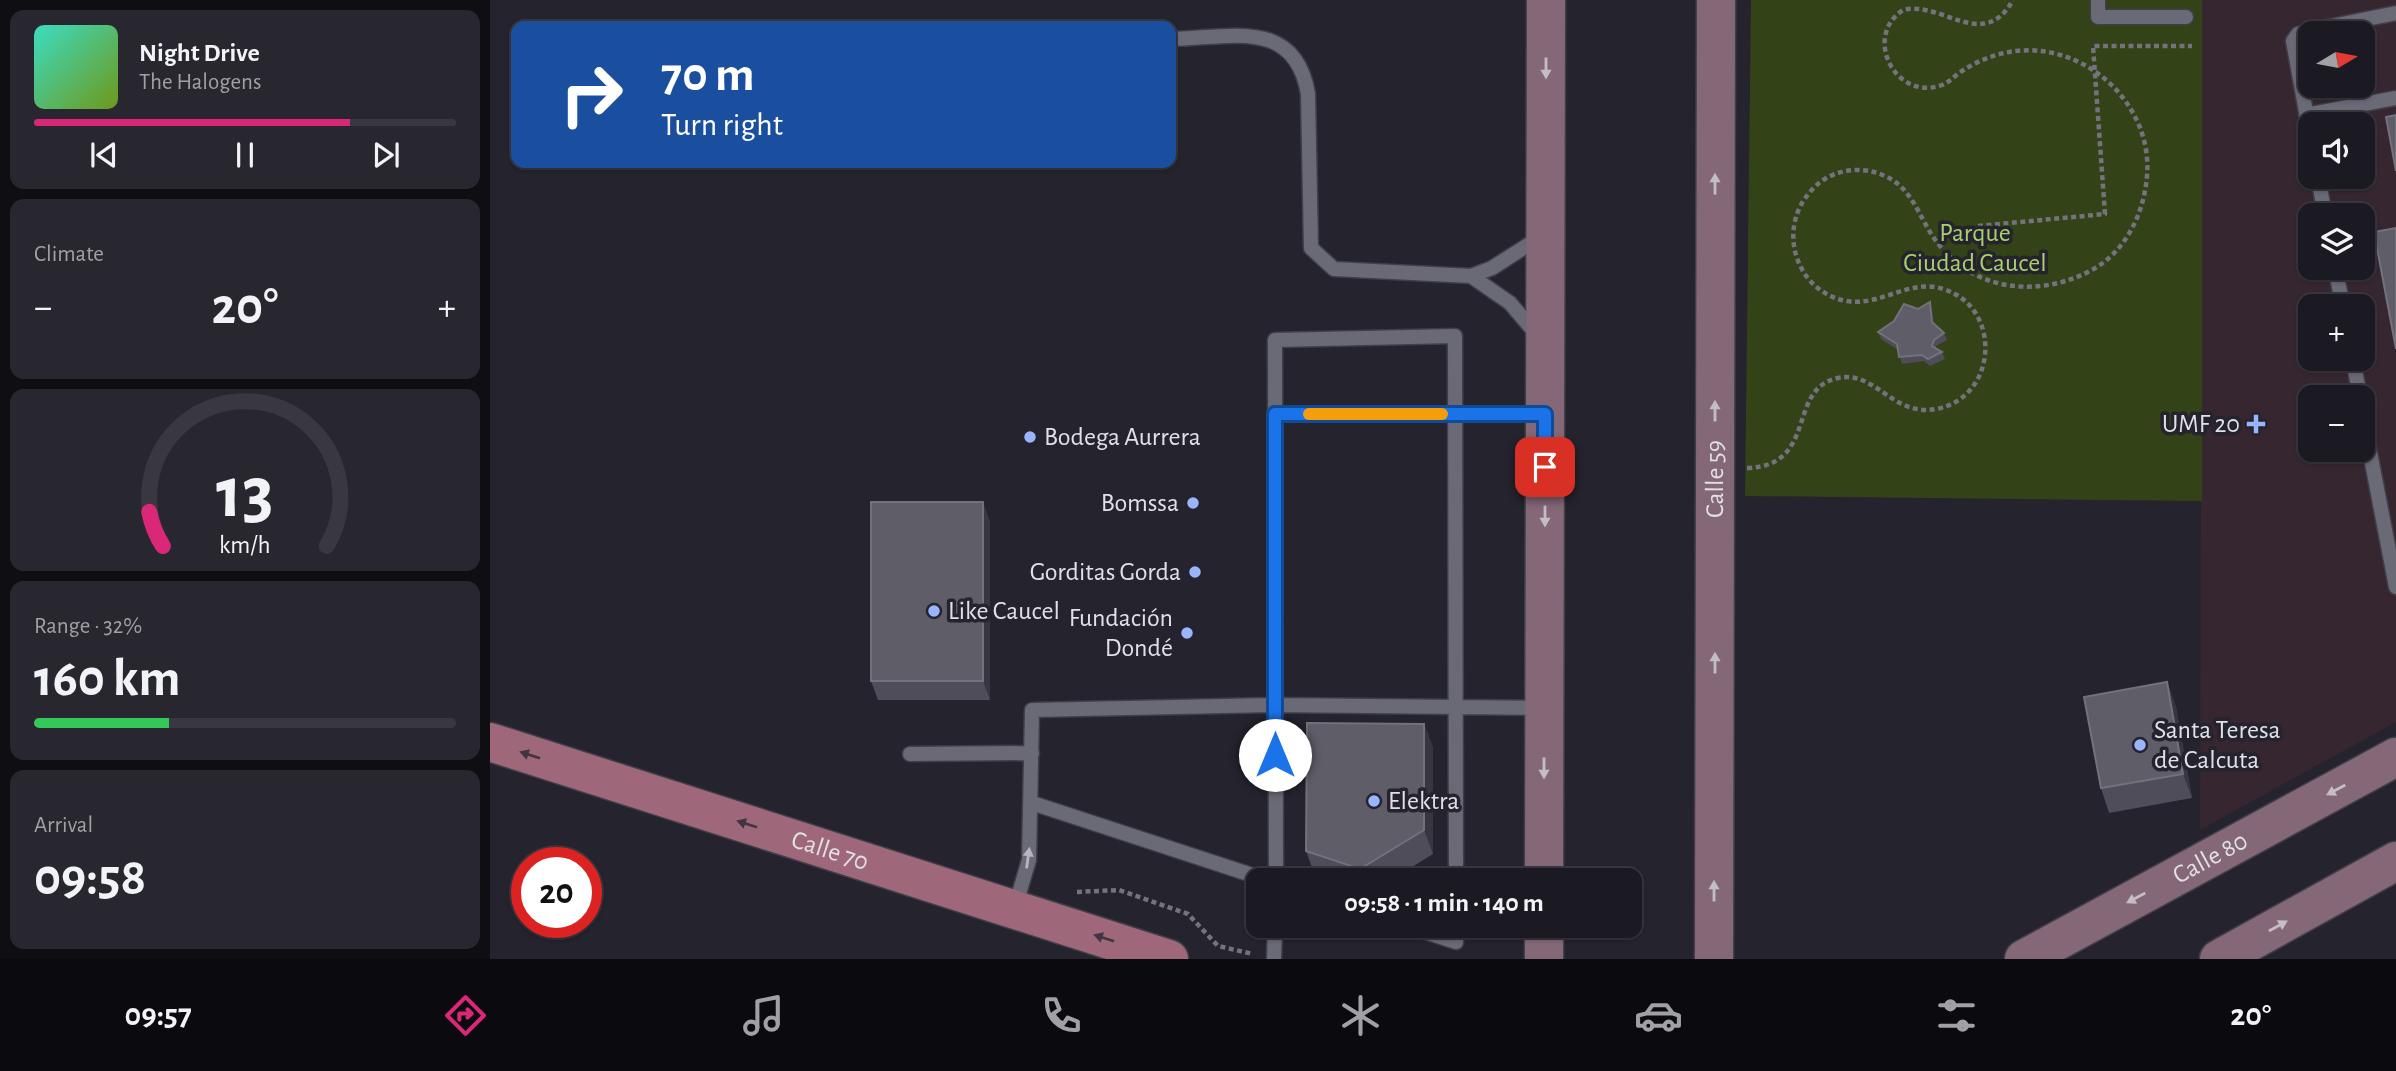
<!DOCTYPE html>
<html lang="en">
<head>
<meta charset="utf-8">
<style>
	body { margin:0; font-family:"Alegreya Sans",sans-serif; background:#28272f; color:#f1f3f6; height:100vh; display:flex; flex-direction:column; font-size:26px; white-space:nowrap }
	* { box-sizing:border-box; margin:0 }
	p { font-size:23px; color:#a0a1a5 }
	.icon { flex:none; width:38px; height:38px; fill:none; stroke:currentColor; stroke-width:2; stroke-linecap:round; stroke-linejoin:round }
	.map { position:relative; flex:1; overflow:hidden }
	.drawer { display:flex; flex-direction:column; gap:10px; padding:10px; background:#0f0e13; width:490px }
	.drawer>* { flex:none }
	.top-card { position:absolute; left:21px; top:21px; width:665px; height:147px; border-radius:14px; box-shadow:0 2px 5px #0004,0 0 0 2px #393840; background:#1a4fa0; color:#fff; overflow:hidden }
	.needle { width:46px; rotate:80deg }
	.tools { position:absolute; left:1808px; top:21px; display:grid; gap:14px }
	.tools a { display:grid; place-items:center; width:77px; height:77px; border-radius:14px; background:#1b1a22; box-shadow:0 2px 5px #0004,0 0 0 2px #393840; font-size:35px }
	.speed { position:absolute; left:21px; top:847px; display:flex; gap:14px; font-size:35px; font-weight:700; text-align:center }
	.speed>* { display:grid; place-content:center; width:91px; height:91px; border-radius:50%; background:#1b1a22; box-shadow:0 2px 5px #0004,0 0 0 2px #393840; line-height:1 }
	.speed .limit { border:10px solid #d22; background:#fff; color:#111 }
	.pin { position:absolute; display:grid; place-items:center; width:60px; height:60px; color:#fff; margin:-30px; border-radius:14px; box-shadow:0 4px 10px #0006 }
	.me { position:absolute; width:77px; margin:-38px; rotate:0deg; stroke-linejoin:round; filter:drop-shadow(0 0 5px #0008) }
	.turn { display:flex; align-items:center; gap:24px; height:147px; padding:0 35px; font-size:32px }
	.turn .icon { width:91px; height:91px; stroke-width:2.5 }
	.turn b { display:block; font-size:49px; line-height:60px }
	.big { font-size:52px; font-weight:700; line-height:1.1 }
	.drawer .widget { flex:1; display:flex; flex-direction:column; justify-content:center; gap:10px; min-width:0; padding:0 24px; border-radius:14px; background:#28272f }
	.drawer .dial { align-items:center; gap:0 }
	.dial svg { height:182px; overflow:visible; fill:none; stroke:#393840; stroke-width:7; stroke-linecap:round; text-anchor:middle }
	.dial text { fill:#f1f3f6; stroke:none }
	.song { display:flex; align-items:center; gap:21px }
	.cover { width:84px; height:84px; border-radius:10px; background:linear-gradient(135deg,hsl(170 70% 55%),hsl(80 70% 35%)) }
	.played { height:7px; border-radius:4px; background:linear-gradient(90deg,#db2777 75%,#393840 75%) }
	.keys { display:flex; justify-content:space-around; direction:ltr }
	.heat { display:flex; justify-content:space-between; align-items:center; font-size:38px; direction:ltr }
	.charge { height:10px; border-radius:5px; background:linear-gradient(90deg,#34c759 32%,#393840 0) }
	.trip { position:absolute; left:756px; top:868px; width:396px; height:70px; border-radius:14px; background:#1b1a22; box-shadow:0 2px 5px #0004,0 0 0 2px #393840; font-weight:700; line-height:70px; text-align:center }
	.tabs { display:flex; height:112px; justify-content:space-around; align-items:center; background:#0b0a0e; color:#a0a1a5 }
	.tabs .icon { width:49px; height:49px }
	.tabs .selected { color:#db2777 }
	.tabs b { font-size:32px; color:#f1f3f6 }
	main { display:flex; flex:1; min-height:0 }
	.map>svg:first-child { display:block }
	.medical { fill:#362630; fill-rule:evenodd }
	.green { fill:#334217 }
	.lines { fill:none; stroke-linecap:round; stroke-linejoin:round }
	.service-casing { stroke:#403f48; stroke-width:17 }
	.secondary-casing { stroke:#403f48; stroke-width:41 }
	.primary-casing { stroke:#403f48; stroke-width:41 }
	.path { stroke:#74737d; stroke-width:4.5; stroke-dasharray:5 3.5; stroke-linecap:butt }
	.service { stroke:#6a6976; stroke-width:14 }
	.secondary { stroke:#846878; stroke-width:38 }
	.primary { stroke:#9f687a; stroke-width:38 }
	.wall { fill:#4e4d59 }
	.shaded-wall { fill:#373641 }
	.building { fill:#5e5d68; stroke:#72717c; stroke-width:2 }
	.oneway { fill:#c4bcc6 }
	.oneway2 { fill:#433441 }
	.oneway3 { fill:#b7b6bf }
	.route-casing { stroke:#114b97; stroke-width:18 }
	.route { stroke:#1a73e8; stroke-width:12 }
	.slow { stroke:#f59e0b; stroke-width:12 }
	.poi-dot { fill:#99b5fd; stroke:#24232e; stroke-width:2.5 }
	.labels { text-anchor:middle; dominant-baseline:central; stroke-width:7; stroke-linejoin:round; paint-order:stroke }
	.park-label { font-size:26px; fill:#abcf6f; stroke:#24232e }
	.poi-label { font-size:26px; fill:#e0e0e7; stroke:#24232e; text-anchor:end }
	.street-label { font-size:26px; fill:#e0e0e7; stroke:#24232e }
</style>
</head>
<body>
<main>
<section class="drawer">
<div class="widget">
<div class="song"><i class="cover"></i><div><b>Night Drive</b><p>The Halogens</p></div></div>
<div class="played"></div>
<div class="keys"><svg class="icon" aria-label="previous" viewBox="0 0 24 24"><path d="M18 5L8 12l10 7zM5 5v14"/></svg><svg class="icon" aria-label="pause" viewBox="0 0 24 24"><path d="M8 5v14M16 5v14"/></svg><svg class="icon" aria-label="next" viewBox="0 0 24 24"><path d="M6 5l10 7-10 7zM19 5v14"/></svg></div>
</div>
<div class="widget"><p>Climate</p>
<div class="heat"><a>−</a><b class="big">20°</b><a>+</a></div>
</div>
<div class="widget dial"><svg viewBox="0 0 100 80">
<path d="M14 69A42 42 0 1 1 86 69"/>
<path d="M14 69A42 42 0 0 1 8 54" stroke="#db2777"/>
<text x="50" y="56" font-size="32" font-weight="700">13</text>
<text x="50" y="72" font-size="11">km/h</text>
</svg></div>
<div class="widget"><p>Range · 32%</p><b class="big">160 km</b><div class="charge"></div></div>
<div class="widget"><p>Arrival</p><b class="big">09:58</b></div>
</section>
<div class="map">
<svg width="1906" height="959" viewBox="0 0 1906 959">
	<rect width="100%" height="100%" fill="#24232e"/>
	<path class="medical" d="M1712 0H1906V722L1710 830ZM1820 33H1872V86H1820ZM1820 124H1872V177H1820ZM1820 215H1872V268H1820ZM1820 306H1872V359H1820ZM1820 397H1872V450H1820Z"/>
	<path class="green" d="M1261 0H1712V501L1255 496Z"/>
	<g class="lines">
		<defs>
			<path id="service" d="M1608 0V17H1696
				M681 39C740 38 805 17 818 94L821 248 844 269 981 276 1020 303 1048 336
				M1816 115 1906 98
				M1820 134 1803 41 1808 34 1817 31 1906 13
				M1828 177 1835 215
				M1845 268 1853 306
				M981 276 1002 268 1052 236
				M1863 359 1870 397
				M1872 411 1906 587
				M785 414H1053
				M420 754 542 753
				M542 803 777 880
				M786 880 785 340 965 336 966 880
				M525 907 539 860 542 710 785 705 1053 708
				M917 926 966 942V926
				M784 959 785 926"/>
			<g id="secondary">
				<path d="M1054 880 1056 0"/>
				<path d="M1054 959V926"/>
				<path id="s1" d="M1224 959 1226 0"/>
				<path id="s2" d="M1534 959 1906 757"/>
				<path d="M1729 959 1906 861"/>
			</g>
			<g id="primary">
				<path id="s3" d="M0 742 679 959"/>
			</g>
		</defs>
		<use href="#service" class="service-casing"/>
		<use href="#secondary" class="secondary-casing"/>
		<use href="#primary" class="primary-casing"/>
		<path class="path" d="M1488 226 1615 214 1603 46H1702
			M1257 468C1329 466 1296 388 1348 378 1386 370 1402 417 1446 409 1508 398 1513 307 1453 289 1420 278 1390 307 1356 301 1305 291 1287 229 1320 192 1338 170 1369 164 1395 176 1425 189 1430 223 1450 246 1487 292 1550 297 1600 271 1635 253 1654 214 1657 176 1663 105 1597 43 1526 51 1507 53 1487 61 1472 71 1464 76 1460 82 1452 85 1406 102 1372 37 1413 10 1452 0 1493 53 1523 0
			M587 892 629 890 698 914 728 946 763 954"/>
		<use href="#service" class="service"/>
		<use href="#secondary" class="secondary"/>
		<use href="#primary" class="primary"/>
	</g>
	<path class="wall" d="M1440 302 1442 309 1444 324 1454 333 1457 340 1446 346V348L1452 352 1455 359 1440 366 1434 361 1412 364 1408 350 1391 339 1388 332Z
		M500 521V700H388L381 681Z
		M1677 682 1686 707 1702 798 1619 813 1611 788Z
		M934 724 943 748V854L901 880H839L825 876 816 851Z"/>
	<path class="shaded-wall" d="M1440 302 1442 309 1444 329 1442 322Z
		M493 502 500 521V700L493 681Z
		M1677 682 1686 707 1702 798 1693 774Z
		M934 724 943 748V854L934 830Z"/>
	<path class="building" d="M1906 115V171L1896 117Z
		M1906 228V349L1884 232Z
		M1440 302 1442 322 1454 333 1444 340 1442 346 1452 352 1438 359 1432 355 1409 357 1407 344 1388 332 1404 321 1414 304 1428 309Z
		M381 502H493V681H381Z
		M1677 682 1693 774 1611 788 1594 697Z
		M817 723 934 724V830L870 869 816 851Z"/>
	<defs><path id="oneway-solid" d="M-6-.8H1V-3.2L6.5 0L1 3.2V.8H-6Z" transform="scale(1.75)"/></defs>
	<g class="oneway">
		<use href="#oneway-solid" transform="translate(1056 68) rotate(90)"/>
		<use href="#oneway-solid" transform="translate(1225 184) rotate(-90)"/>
		<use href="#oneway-solid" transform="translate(1225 411) rotate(-90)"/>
		<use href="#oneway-solid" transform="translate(1055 516) rotate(90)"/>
		<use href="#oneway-solid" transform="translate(1225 663) rotate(-90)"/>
		<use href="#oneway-solid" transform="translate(1054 768) rotate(90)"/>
		<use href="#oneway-solid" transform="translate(1846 790) rotate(152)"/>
		<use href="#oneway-solid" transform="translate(1224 891) rotate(-90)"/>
		<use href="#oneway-solid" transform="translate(1646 898) rotate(152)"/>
		<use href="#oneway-solid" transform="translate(1788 926) rotate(-29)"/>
	</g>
	<g class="oneway2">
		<use href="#oneway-solid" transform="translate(40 755) rotate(-162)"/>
		<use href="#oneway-solid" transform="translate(257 824) rotate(-162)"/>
		<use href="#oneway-solid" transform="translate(614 938) rotate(-162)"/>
	</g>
	<use class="oneway3" href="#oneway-solid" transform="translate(538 858) rotate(-82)"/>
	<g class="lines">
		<defs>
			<path id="route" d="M785 755V414H1055V467"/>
		</defs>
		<use href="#route" class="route-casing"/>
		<use href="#route" class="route"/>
		<path class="slow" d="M819 414H952"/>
	</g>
	<g class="poi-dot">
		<path d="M1762.5 413.5h7v7h7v7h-7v7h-7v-7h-7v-7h7z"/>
		<circle cx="540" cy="437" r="7"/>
		<circle cx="703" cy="503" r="7"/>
		<circle cx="705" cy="572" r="7"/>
		<circle cx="444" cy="611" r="7"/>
		<circle cx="697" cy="633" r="7"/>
		<circle cx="1650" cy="745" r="7"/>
		<circle cx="884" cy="801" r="7"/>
	</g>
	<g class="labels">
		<g class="park-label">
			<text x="1485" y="233">Parque<tspan x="1485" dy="30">Ciudad Caucel</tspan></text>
		</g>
		<g class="poi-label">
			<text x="1750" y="424">UMF 20</text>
			<text x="554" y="437" text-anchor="start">Bodega Aurrera</text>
			<text x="689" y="503">Bomssa</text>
			<text x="691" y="572">Gorditas Gorda</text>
			<text x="458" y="611" text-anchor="start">Like Caucel</text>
			<text x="683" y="618">Fundación<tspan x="683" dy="30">Dondé</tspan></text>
			<text x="1664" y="730" text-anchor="start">Santa Teresa<tspan x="1664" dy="30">de Calcuta</tspan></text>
			<text x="898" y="801" text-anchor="start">Elektra</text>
		</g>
		<g class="street-label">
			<text stroke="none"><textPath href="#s1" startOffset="480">Calle 59</textPath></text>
			<text stroke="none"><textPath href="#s3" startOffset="357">Calle 70</textPath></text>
			<text stroke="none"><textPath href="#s2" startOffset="212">Calle 80</textPath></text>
		</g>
	</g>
</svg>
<div class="tools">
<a><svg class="needle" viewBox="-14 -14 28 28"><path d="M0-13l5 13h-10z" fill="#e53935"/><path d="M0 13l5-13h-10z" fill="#a0a1a5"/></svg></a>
<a><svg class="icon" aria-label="sound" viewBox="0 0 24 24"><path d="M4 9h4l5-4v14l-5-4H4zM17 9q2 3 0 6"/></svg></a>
<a><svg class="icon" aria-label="layers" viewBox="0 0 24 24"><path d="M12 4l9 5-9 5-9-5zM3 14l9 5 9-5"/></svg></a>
<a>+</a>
<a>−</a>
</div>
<div class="speed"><div class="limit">20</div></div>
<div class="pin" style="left:1055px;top:467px;background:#d93025"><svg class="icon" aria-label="arrive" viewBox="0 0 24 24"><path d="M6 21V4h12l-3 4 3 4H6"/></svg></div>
<svg class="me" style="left:785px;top:755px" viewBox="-20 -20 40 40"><circle r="19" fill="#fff"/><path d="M0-13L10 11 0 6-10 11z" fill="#1a73e8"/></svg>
<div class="trip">09:58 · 1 min · 140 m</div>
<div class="top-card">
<div class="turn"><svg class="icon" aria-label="right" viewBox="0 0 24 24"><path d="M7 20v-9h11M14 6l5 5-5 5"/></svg><div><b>70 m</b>Turn right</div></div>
</div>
</div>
</main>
<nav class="tabs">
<b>09:57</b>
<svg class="icon selected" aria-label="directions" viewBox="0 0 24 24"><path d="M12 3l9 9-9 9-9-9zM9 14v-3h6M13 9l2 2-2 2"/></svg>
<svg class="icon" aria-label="music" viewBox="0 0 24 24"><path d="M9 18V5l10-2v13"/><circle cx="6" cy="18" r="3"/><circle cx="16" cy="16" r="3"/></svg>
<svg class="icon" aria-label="phone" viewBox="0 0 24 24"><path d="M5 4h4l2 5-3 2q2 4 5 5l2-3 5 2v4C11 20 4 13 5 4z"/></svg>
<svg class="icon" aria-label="climate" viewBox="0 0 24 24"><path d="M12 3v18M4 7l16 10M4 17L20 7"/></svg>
<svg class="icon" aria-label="car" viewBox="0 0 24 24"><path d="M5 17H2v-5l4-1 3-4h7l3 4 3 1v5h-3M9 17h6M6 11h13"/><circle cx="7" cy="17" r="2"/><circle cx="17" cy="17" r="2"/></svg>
<svg class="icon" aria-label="filters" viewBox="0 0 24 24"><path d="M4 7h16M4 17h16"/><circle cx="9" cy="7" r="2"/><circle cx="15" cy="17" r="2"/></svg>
<b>20°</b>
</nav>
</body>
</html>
